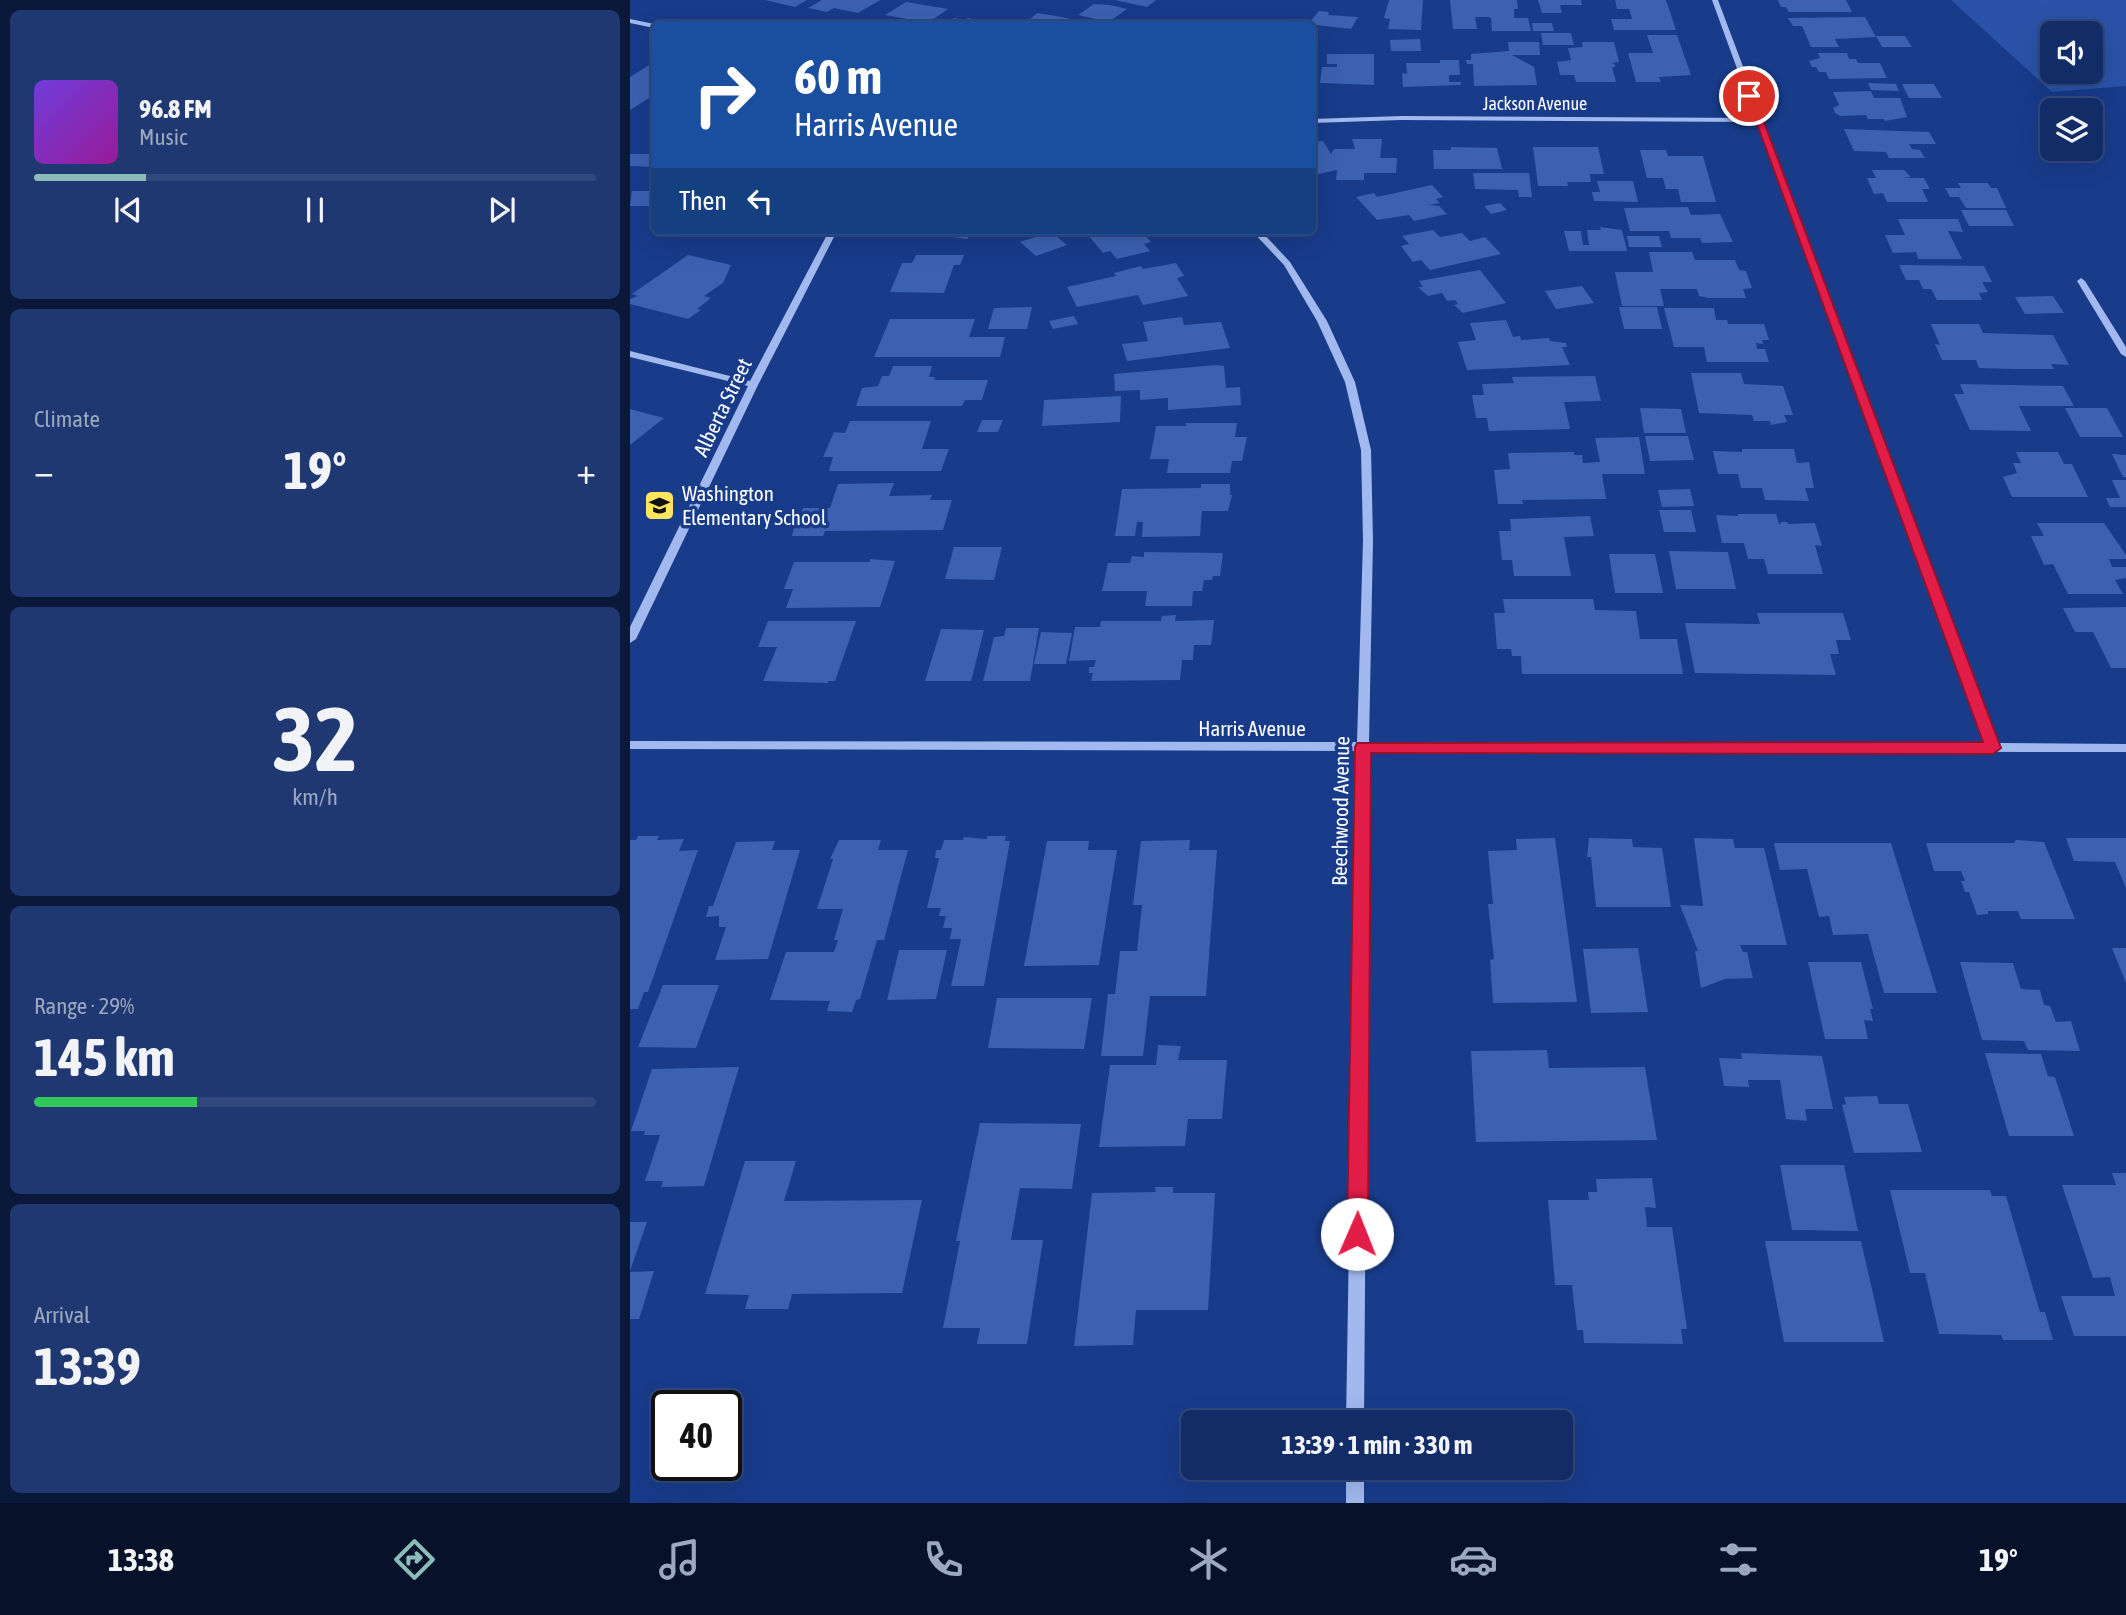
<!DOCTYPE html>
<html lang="en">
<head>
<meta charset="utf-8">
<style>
	body { margin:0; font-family:"Asap Condensed",sans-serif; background:#1f3871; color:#f1f3f6; height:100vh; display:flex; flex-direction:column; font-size:26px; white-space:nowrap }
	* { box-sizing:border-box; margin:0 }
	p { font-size:23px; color:#9ca7c0 }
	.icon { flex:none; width:38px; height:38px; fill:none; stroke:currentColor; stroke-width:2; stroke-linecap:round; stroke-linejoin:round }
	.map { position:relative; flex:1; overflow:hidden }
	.side { display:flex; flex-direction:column; gap:10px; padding:10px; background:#0a1839; width:630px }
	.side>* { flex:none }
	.banner { position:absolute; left:21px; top:21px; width:665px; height:214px; border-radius:10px; box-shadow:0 7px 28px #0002,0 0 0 2px #31487c; background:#1a4fa0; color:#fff; overflow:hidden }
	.controls { position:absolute; left:1410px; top:21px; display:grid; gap:14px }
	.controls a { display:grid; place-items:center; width:63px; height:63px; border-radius:10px; background:#122c68; box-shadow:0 7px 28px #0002,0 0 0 2px #31487c; font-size:35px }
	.speed { position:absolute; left:21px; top:1390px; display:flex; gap:14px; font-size:35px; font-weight:700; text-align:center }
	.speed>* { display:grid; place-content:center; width:91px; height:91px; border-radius:50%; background:#122c68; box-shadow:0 7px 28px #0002,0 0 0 2px #31487c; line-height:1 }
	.speed .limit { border:4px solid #111; border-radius:10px; background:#fff; color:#111 }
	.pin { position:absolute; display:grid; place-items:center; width:60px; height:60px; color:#fff; margin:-30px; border:4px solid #fff; border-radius:50%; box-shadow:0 2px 7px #0007 }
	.me { position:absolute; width:77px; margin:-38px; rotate:1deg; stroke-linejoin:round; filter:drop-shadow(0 0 5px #0008) }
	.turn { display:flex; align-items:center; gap:24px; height:147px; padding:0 28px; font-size:32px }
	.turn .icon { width:91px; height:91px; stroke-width:2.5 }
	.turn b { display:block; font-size:49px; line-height:60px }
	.then { display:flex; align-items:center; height:66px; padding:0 28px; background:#0003; gap:14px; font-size:26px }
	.big { font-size:52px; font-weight:700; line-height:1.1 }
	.side .tile { flex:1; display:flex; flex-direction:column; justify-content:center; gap:10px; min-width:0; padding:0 24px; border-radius:10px; background:#1f3871 }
	.side .dial { align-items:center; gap:0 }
	.dial b { font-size:91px; line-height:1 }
	.song { display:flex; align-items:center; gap:21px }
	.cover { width:84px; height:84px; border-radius:10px; background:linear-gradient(135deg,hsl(260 70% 55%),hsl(300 70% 35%)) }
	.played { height:7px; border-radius:4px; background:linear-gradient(90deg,#8bbbb9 20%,#31487c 20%) }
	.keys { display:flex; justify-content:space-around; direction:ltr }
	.heat { display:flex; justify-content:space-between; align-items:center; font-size:38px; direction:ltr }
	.charge { height:10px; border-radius:5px; background:linear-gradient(90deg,#34c759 29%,#31487c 0) }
	.trip { position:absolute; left:551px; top:1410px; width:392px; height:70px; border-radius:10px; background:#122c68; box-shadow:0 7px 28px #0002,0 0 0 2px #31487c; font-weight:700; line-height:70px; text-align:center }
	.tab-bar { display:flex; height:112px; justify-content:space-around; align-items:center; background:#07122a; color:#9ca7c0 }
	.tab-bar .icon { width:49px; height:49px }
	.tab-bar .on { color:#8bbbb9 }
	.tab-bar b { font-size:32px; color:#f1f3f6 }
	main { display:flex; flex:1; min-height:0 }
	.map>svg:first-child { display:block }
	.green { fill:#2a52a8; fill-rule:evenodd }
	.building { fill:#3c61b1 }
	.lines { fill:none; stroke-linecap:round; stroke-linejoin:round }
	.minor { fill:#a1b9ee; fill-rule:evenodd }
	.route { fill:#e11d48; stroke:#92132f; stroke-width:2 }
	.labels { text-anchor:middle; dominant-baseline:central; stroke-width:7; stroke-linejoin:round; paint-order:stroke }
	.far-street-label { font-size:18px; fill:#fff; stroke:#183b8a }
	.street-label { font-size:21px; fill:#fff; stroke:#183b8a }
	.poi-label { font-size:21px; fill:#fff; stroke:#183b8a; text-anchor:start }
</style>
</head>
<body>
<main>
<section class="side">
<div class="tile">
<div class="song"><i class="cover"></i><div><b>96.8 FM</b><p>Music</p></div></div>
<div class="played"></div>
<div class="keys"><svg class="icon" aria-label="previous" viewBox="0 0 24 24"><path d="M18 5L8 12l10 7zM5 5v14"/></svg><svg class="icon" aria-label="pause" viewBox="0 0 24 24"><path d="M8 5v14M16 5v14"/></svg><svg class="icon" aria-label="next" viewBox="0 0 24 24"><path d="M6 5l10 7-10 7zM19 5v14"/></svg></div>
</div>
<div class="tile"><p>Climate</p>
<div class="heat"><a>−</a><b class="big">19°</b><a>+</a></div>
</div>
<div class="tile dial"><b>32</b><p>km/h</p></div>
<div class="tile"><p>Range · 29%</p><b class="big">145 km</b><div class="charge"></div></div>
<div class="tile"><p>Arrival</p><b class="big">13:39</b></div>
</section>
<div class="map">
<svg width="1496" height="1503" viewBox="0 0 1496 1503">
	<rect width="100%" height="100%" fill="#183b8a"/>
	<path class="green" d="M1321 0H1496V86L1422 92ZM1423 33H1461V72H1423Z"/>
	<path class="building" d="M135 0H177L165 7Z
		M192 0H250L228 13 204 8 197 12 178 8Z
		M485 0H526L517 7Z
		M759 0H793L791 30 758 29 760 19 754 18Z
		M820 0H887L888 9H884V18H898L901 31H862L861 18 858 17H845L847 29H823Z
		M908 0H951L952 5H930L932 13H912Z
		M985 0H1036L1046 30H984L981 19H1002L999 9H987Z
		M1148 0H1216L1222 12H1159L1156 7H1151Z
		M276 2 318 9 299 22H303L300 24H268L277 19 255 15Z
		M464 4 480 5 497 9 479 22 448 15Z
		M689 11 699 12 698 15 728 17 721 29 678 24Z
		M407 13 426 16 452 21 447 24H395Z
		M1235 17 1246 37 1205 39 1209 47H1181L1172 26H1163L1158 18Z
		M324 18 335 20 338 18 367 24H315Z
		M902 23H922L924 31H903Z
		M911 33H941L944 45H913Z
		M1017 35H1047L1061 75 1029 77 1031 82H1006L998 53H1023Z
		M1246 36H1275L1282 47H1252Z
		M790 39 791 51H761L760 40Z
		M878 42H909L910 55H882L904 67 907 85 844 86 843 64H837L836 60H841V54L879 51Z
		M952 42H984L989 62 981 63 985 64V67H982L986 82H946L944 75H930L927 62 941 60 938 48 953 47Z
		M1188 53H1217L1219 59H1226L1228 63H1250L1257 78 1199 79 1196 72H1189L1186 67H1182L1179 61 1190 58Z
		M697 54H744V85L690 83 692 67H707V64H697Z
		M810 60H829L830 75H819V82H831V85L773 87 772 73 777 74 776 63H810Z
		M24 62V95L0 110V77Z
		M1238 83 1266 84 1269 91 1241 90Z
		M1272 84H1304L1312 98H1279Z
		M1241 91 1244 98H1270L1277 117 1255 121 1254 119H1238L1236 115 1210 116 1205 113 1203 108 1209 105 1203 92Z
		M1214 129 1299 132 1306 144H1279L1282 149 1290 150 1295 158H1259L1256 152 1224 151Z
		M722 139H752L750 158H767L766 173H734V180H706L707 170 684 175 682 142 693 141 701 154 704 149H725Z
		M821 147 867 148 872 169H804L803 150H821Z
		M903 147H968L974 174H960L961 182H937L938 186H908Z
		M1010 150H1036L1038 156H1073L1086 202H1051L1048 189H1036L1033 178H1017Z
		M0 154H24V167L0 166Z
		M1242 170H1274L1281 177 1273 178H1294L1300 189H1292L1298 202H1257L1253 193 1244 194 1237 178H1246Z
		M843 173H899L902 197H889L888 190 845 189Z
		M967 181H1003L1008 202 964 201 962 192H970Z
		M1328 183H1358L1361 188H1367L1376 208H1336L1329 197H1320L1315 188H1331Z
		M802 185 813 197 806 199 810 203 799 205 809 206 817 214 784 221 779 215 747 220 726 197 744 193 747 197Z
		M2 191H24V206H0Z
		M870 203 877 210 861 214 854 206Z
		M1058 207 1061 215 1090 214 1103 242 1072 243 1070 238H1041L1039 231H1000L994 208Z
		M1331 210H1376L1384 226H1339Z
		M1268 219H1328L1333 232 1318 231 1332 259H1288L1286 252 1263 253 1255 235H1275Z
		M970 227 992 230 997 251H939L934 231H951L953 245H959L957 230H971Z
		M803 230 810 237 832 233 840 241 855 237 871 254 800 270 791 260 783 262 771 246 779 244 772 236Z
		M51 231H116L113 236 48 235Z
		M318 231H348L346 236H339L337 239 316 236Z
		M455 231H511L521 242 514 244 520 251 487 259 480 251 473 253Z
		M421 232 437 245 406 256 390 242Z
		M997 236H1029L1032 247H999Z
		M1019 252H1062L1065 260H1105L1109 270 1116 271 1122 288 1113 289 1116 298H1079L1069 296 1067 289H1030L1034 306H992L985 272H1023Z
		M58 255 101 265 93 283 74 296 81 298 67 309 71 310 58 319 0 304V299L8 296 2 294Z
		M286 255H334L330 265H324L314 293 260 292 272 263H282Z
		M546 263 554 276 547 278 558 296 513 305 508 295 447 307 437 287 486 276 484 273 499 269 511 266 513 269Z
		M1269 265 1354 266 1362 282H1352L1358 292 1349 293 1352 300H1307L1301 289H1293L1289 280H1276Z
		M850 270 876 303 833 313 824 305 828 304 825 300 817 301 812 293 798 296 788 287H793L789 281Z
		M952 286 964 303 926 309 915 291Z
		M1423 296 1434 313 1395 314 1385 297Z
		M402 307 397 329H358L364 308Z
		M989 307H1027L1032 329H994Z
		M1034 308H1084L1086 320H1097L1098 324H1134L1139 340H1132L1133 344 1126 343 1127 349H1135L1139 362H1077L1074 347H1044Z
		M444 316 448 324 423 329 419 321Z
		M552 317 554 325 591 322 600 348 497 361 492 344 518 341 513 322Z
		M260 319H345L339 337H375L370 357H244Z
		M876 320 883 337 890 336 891 340 919 338 920 341 936 343 937 347H932L940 365 837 370 828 342 846 340 840 323Z
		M1301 324H1349L1353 333 1423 335 1439 365 1421 364 1424 369H1382L1349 368 1346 360H1312L1305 344 1310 345Z
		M586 365 594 366 596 388 610 387 611 405 538 410V398L510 400V390L485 391 484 374Z
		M263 366H302L299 377H305L304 380H358L352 400H335L332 406H226L232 388 248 386 252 376H259Z
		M1061 373H1111L1114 384 1153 386 1163 415H1154L1157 422 1141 425 1140 421H1124L1122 415 1069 413Z
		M965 376 971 401 934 402 940 429 859 431 857 418H846L842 395H854L852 384 884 383 882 377Z
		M1330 384 1433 386 1444 406H1389L1401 431 1340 430 1324 394H1334Z
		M491 396 490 422 412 426 414 400Z
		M1010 408 1051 409 1056 433H1014Z
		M1435 408H1477L1493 437H1450Z
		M0 409 34 418 0 445Z
		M352 420H373L368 432H347Z
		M220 421H301L292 449H319L311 471H199L203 457H193L204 432 215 433Z
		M556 423H607L605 437H617L612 461H602L600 473H537L539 459H520L526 426H556Z
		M1015 436H1058L1064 460 1020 461Z
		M1009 437 1015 474H972L976 499 892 500 893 504H868L864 470 880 469 878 453 944 452V455H952L953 463 970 462 965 438Z
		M1112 449H1164L1167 463 1179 462 1184 488H1175L1179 501 1135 500 1132 488H1111L1108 474H1088L1083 451 1112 452Z
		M1386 452H1428L1434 464H1442L1458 497H1382L1373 477 1387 473 1383 463H1391Z
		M1482 454 1496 455V477H1493Z
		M1482 480H1496V507H1480L1476 498H1490Z
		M264 483 259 496 302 495 300 500H322L313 530 195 531 193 536H162L167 516H170L173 508H200L208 484Z
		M571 484H600V495H602L598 511H572L570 536 512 537 513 522H507L505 536H485L492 489 571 488Z
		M1060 489 1064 506 1032 507 1028 490Z
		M1029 510H1061L1066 532H1034Z
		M1108 514H1146L1149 524H1151V522H1157L1158 524 1185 523 1192 546 1185 545 1193 574H1138L1134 559H1118L1114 543H1092L1086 515 1108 516Z
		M960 516 964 536 934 537 941 576H884L882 560H872L869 531H881L880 519Z
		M1407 523H1474L1496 555V559H1479L1482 567H1496V578L1485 580 1493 594H1438L1423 564 1414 565 1401 536H1414Z
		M324 547H372L364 580 315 579Z
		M1039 551 1098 552 1106 589H1046Z
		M514 552 593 553 590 576H583L582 580H574L572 591H563L562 606H515L517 591H472L478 563H500L502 556 514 557Z
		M979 554H1025L1033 593H985Z
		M240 559 265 561 250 607 156 608 163 589H154L164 562H240Z
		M873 599H963L965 610 1006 611 1010 639H1047L1053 674H892L891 656H882L881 649H867L864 613H875Z
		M1496 607V668H1481L1463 632H1445L1433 608Z
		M1127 613H1213L1221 640H1206L1209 654H1200L1206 675 1065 673 1055 623 1130 624Z
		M546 615 545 621 584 620 581 645H564L563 660H552L550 680 461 681 463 673H459V667H464L466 660 439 661 445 627H470L471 621H531L532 616Z
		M138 621H226L205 681H198V683L133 681 147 647H128Z
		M376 628H409L400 681H353L364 637 374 636Z
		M311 629 354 630 341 681H295Z
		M411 632 442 633 436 664H404Z
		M8 836H29L27 840 54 839 49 851 68 850 18 992H14L8 1009H0V840H6Z
		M357 836H376L375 841H380L354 986H321L331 939H320L322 928H313L316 916H309L311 908H297L309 858H305L306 850H311L314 840H333L334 837 357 839Z
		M925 838 947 1002 863 1003 860 960 864 959 858 904H863L858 851 887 850 886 839Z
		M959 838 1002 839 1003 847 1032 848 1041 907H966L961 857H957Z
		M1064 838 1103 839 1105 848H1134L1157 945H1110L1113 952H1117L1123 978 1095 979 1071 988 1065 951H1068L1050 905 1073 906Z
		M1436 838H1496V888L1485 862 1444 861Z
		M209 840H251L248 850H278L254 940H247L230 999 226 1000 222 1012 197 1011 200 1001 140 1000 156 952H204L208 940H204L213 909H187L203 859H200Z
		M560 840 559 850H587L576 996H520L513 1056H471L478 994H485L490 951H507L512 905H503L511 841Z
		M1386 840 1414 842 1445 919H1391L1388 911H1358V914L1347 915 1339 892H1335L1331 881H1335L1331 871H1304L1296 843H1384Z
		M145 841 142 850H170L138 959 85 960 96 927H89V916L76 917 79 906H83L106 842Z
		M417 841H459L458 850H487L469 965 394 966Z
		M1144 843H1261L1307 993H1254L1238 934 1203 935 1199 916 1189 917 1177 869 1150 870Z
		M1008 948 1018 1012 961 1013 953 949Z
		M1482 948H1496V983Z
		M269 950H317L306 999 257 1000Z
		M1178 962H1231L1243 1009H1240L1243 1021 1234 1020 1238 1039H1195Z
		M1330 962 1383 963 1391 989 1410 990 1414 1005 1420 1006 1426 1022 1441 1021 1450 1051 1398 1050 1394 1041 1352 1040Z
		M33 985H89L66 1048 8 1047Z
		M367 998H462L454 1049 358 1048Z
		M528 1045 551 1046 548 1060H597L592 1119H558L555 1146 469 1147 480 1065H526Z
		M917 1050 919 1068 1015 1067 1027 1140 846 1142 841 1051Z
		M1111 1053 1192 1056 1203 1109H1175L1177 1121 1156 1119 1150 1080H1118L1119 1087 1094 1086 1089 1058 1112 1059Z
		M1355 1053 1411 1054 1418 1076 1425 1077 1444 1136H1379Z
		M109 1067 74 1186 31 1187 33 1181H15L30 1135H14L15 1131H1L22 1069Z
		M1247 1096 1249 1104H1278L1292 1152 1224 1153 1212 1105 1216 1104 1214 1097Z
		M350 1123 451 1124 442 1189 390 1188 381 1240H413L397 1344H347L350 1328H313L330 1241H326Z
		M115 1161H166L154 1201 292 1200 272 1293 162 1294 158 1309H115L119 1295 75 1294Z
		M1150 1165H1214L1228 1231 1162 1230Z
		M1482 1173H1496V1336H1444L1431 1296H1485L1480 1277 1463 1278 1432 1185H1486Z
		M1022 1178 1026 1208 1015 1207 1017 1227H1042L1057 1329H1051L1053 1344 954 1343 953 1330H947L942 1285H925L918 1200H959L958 1192H967L966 1179Z
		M525 1187H543V1193H585L578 1310H506L503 1345 444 1346 462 1193 526 1192Z
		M1260 1190H1360L1362 1196H1376L1410 1312H1415L1423 1340H1373L1371 1335 1309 1334 1295 1273H1280Z
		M0 1222H17L0 1271Z
		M1135 1241H1231L1254 1342H1154Z
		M24 1271 9 1319H0V1272Z"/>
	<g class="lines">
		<path class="minor" d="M1082 0H1088L1367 743 1496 744V752L739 751 734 1423H716L727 751 0 749V741L727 742 733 540 731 450 715 382 687 321 654 265 622 231H631L660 262 697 321 725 382 741 450 743 540 739 742 1355 743 1127 122 771 120 682 123V119L771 116 1125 118Z
			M0 19 24 24H26L24 28 0 23Z
			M199 231H207L128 385 6 639 0 643V627L118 386 0 357V351L120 381Z
			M1451 278 1455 281 1496 347V357L1491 354 1447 281Z
			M716 1468H734V1503H716Z"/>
	</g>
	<path class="route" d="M1116 94 1124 96 1371 748 1363 754 741 753 738 1234 735 1240 727 1243 720 1240 717 1234 725 747 727 743 1353 742Z"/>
	<defs>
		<symbol id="school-square" viewBox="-11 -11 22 22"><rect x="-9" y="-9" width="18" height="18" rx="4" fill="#ffe55e" stroke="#183b8a"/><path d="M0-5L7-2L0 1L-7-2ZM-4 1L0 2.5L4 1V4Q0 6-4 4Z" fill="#111"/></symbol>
	</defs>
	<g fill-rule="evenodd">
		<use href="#school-square" x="12" y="488" width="35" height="35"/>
	</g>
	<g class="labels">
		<g class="far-street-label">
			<text x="905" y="103">Jackson Avenue</text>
		</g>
		<g class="street-label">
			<text transform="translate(92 407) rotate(-64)">Alberta Street</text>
			<text x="622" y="728">Harris Avenue</text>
			<text transform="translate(710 811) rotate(-89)">Beechwood Avenue</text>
		</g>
		<g class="poi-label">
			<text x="52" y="493">Washington<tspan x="52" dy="24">Elementary School</tspan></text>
		</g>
	</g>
</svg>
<div class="controls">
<a><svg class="icon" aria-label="sound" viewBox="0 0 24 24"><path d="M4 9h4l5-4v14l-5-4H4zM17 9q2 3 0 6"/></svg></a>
<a><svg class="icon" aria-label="layers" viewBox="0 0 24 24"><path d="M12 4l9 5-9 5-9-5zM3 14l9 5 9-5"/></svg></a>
</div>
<div class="speed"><div class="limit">40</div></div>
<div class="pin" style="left:1119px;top:96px;background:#d93025"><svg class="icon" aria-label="arrive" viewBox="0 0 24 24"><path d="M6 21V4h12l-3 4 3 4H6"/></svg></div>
<svg class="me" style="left:727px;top:1234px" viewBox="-20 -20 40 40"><circle r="19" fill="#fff"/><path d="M0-13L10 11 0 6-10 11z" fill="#e11d48"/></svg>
<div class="trip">13:39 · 1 min · 330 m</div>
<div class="banner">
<div class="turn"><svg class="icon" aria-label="right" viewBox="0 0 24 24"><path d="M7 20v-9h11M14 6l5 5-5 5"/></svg><div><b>60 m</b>Harris Avenue</div></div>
<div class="then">Then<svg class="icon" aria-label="left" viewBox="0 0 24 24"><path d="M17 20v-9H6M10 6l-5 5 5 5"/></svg></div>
</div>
</div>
</main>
<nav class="tab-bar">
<b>13:38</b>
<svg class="icon on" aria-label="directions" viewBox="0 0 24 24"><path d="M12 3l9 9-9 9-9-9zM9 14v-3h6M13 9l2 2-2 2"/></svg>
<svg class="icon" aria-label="music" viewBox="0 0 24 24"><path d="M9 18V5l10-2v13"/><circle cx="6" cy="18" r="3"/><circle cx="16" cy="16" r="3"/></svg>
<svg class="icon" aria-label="phone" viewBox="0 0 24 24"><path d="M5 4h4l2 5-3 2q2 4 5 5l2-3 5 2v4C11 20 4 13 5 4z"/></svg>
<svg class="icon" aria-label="climate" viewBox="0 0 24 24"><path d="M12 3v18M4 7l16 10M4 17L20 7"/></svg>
<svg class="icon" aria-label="car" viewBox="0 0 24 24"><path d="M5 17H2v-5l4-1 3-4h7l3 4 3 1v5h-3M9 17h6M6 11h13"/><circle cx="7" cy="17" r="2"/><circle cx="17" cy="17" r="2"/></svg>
<svg class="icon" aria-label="filters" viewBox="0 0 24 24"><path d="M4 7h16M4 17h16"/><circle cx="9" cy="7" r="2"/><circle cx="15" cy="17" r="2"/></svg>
<b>19°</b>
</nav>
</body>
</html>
